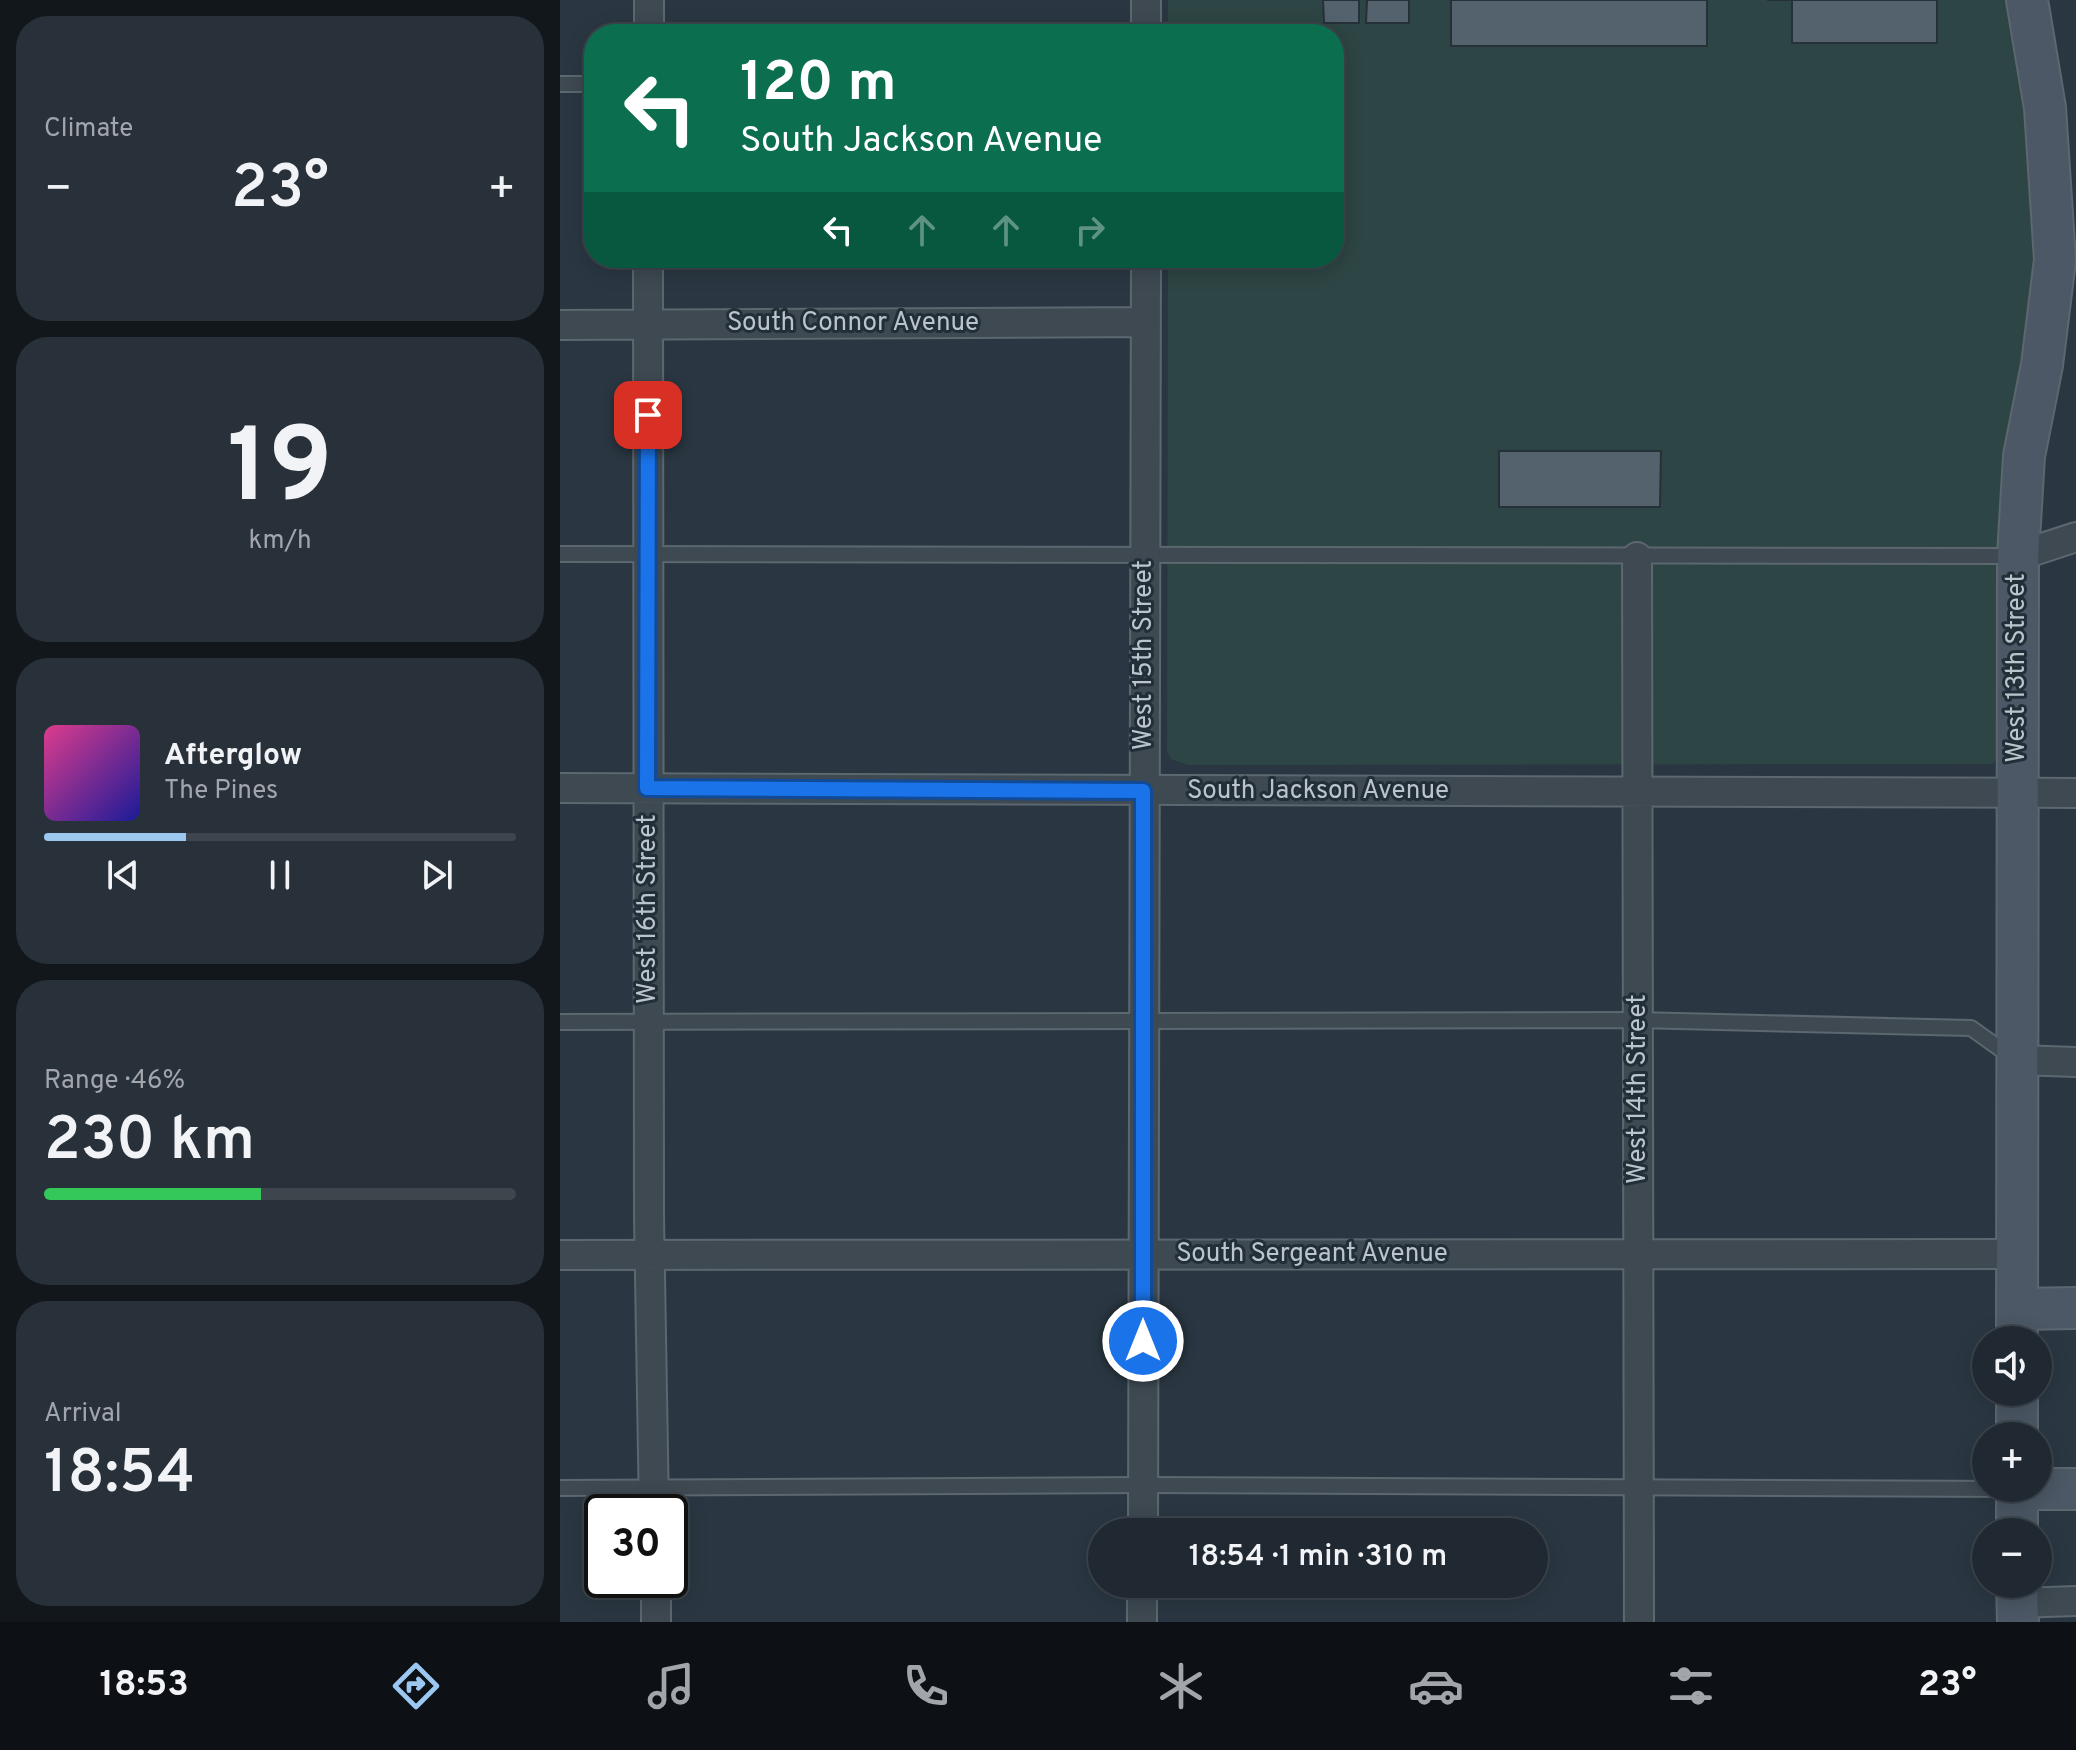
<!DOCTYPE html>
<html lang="en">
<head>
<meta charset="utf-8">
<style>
	body { margin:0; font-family:Overpass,sans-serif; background:#28313a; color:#f1f3f6; height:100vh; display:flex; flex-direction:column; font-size:30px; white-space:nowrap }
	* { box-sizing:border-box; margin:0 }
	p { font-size:26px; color:#a2a6ac }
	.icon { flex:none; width:44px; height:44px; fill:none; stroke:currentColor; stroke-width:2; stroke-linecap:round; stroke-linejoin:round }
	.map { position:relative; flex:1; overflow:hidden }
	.sheet { display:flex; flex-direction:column; gap:16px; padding:16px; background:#12171c; width:560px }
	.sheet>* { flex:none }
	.guide { position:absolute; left:24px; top:24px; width:760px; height:244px; border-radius:32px; box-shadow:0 4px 20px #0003,0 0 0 2px #3d454d; background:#0b6e4f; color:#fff; overflow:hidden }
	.buttons { position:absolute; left:1412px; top:1326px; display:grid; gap:16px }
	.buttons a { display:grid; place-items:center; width:80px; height:80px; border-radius:50%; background:#202932; box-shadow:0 4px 20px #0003,0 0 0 2px #3d454d; font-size:40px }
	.speed { position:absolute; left:24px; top:1494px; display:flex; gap:16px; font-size:40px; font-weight:700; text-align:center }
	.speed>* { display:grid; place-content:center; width:104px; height:104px; border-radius:50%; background:#202932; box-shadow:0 4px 20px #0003,0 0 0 2px #3d454d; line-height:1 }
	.speed .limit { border:4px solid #111; border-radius:12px; background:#fff; color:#111 }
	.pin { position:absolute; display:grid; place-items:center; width:68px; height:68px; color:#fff; margin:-34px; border-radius:16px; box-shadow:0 4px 12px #0006 }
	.me { position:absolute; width:88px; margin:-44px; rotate:0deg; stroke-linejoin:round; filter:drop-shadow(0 0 6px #0008) }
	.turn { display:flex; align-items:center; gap:28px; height:168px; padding:0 24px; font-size:36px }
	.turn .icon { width:104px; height:104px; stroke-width:2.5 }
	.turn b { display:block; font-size:56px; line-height:68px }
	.lanes { display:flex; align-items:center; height:76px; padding:0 24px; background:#0003; justify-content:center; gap:40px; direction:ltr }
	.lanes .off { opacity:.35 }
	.big { font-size:60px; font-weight:600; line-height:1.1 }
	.sheet .widget { flex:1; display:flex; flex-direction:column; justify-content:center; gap:12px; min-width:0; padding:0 28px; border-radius:32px; background:#28313a }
	.sheet .dial { align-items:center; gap:0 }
	.dial b { font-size:104px; line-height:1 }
	.song { display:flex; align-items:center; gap:24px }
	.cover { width:96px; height:96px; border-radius:12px; background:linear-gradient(135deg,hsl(330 70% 55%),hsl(240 70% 35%)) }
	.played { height:8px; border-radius:4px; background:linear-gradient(90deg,#9bc7f1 30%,#3d454d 30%) }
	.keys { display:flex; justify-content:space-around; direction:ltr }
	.heat { display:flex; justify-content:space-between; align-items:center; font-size:44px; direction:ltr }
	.charge { height:12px; border-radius:6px; background:linear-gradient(90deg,#34c759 46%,#3d454d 0) }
	.trip { position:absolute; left:528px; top:1518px; width:460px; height:80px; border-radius:40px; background:#202932; box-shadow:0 4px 20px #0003,0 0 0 2px #3d454d; font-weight:600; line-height:80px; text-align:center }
	.tabs { display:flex; height:128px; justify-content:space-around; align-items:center; background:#0d1014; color:#a2a6ac }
	.tabs .icon { width:56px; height:56px }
	.tabs .active { color:#9bc7f1 }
	.tabs b { font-size:36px; color:#f1f3f6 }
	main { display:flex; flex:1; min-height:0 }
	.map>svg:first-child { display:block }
	.green { fill:#2d4544 }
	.building { fill:#53626d; stroke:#253039; stroke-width:2 }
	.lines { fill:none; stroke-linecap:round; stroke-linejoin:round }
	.lane-casing { stroke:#5c676f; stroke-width:18 }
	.street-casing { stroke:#5c676f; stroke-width:32 }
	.secondary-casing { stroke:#5c676f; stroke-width:44 }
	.lane { stroke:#3e4952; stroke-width:14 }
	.street { stroke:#3e4952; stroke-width:28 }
	.secondary { stroke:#4c5865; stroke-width:40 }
	.route-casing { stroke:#114b97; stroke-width:20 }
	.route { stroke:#1a73e8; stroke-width:14 }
	.labels { text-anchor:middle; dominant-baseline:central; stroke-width:6; stroke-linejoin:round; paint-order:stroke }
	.street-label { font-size:26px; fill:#bbc4cc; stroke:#222e38 }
</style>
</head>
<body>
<main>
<section class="sheet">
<div class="widget"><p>Climate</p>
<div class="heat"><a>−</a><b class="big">23°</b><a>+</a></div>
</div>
<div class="widget dial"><b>19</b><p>km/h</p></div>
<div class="widget">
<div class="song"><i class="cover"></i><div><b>Afterglow</b><p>The Pines</p></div></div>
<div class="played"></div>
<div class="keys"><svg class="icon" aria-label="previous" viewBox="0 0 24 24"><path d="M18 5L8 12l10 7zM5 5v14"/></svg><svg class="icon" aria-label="pause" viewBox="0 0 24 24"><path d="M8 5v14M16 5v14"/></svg><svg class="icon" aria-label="next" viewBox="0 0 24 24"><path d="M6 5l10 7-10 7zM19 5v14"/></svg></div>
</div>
<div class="widget"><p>Range · 46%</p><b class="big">230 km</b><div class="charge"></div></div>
<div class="widget"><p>Arrival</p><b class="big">18:54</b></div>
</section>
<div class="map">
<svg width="1516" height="1622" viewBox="0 0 1516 1622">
	<rect width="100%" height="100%" fill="#2a3742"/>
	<path class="green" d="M608 0H1457L1487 201 1439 756 1433 764 628 765 611 759 607 752 608 258H774V34H608Z"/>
	<path class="building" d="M763 0H799V23H764Z
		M807 0H849V23H806Z
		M891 0H1147V46H891Z
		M1207 0H1377V43H1232V0Z
		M939 451H1101L1100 507H939Z"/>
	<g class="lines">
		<defs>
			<path id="lane" d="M0 84H34
				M0 554 1457 556
				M0 1022 1077 1020 1411 1028 1453 1058
				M0 1488 583 1485 1453 1489"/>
			<path id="street" d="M89 34V0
				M586 34V0
				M88 258 89 1217 94 1512
				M0 325 586 322
				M1458 556 1516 537
				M1077 557 1079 1622
				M0 788 1516 793
				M1457 1060 1516 1062
				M0 1255 1457 1254
				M583 1532 586 258
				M96 1580V1622
				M1458 1603 1516 1601
				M582 1622V1584"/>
			<path id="secondary" d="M1457 1309 1516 1308
				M1457 1340 1458 556 1464 456 1482 365 1495 260 1485 108 1467 0
				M1457 1392V1436
				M1457 1488V1532
				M1457 1489H1516
				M1457 1584 1458 1622"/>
		</defs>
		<use href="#lane" class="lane-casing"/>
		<use href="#street" class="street-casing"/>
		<use href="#secondary" class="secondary-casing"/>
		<use href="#lane" class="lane"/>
		<use href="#street" class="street"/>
		<use href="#secondary" class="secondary"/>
	</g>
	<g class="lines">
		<defs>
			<path id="route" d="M88 415 87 788 583 791V1341"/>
		</defs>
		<use href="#route" class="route-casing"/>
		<use href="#route" class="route"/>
	</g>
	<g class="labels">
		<g class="street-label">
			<text x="293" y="323">South Connor Avenue</text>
			<text transform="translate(584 655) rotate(-90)">West 15th Street</text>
			<text transform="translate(1457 668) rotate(-90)">West 13th Street</text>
			<text x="758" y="791">South Jackson Avenue</text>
			<text transform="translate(88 909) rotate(-90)">West 16th Street</text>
			<text transform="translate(1078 1089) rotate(-90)">West 14th Street</text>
			<text x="752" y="1254">South Sergeant Avenue</text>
		</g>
	</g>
</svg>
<div class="buttons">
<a><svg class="icon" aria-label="sound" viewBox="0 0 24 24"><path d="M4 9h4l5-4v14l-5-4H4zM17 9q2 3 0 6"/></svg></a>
<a>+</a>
<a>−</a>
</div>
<div class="speed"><div class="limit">30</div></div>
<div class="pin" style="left:88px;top:415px;background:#d93025"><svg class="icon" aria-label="arrive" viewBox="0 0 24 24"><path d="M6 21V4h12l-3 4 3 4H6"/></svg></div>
<svg class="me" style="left:583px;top:1341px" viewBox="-20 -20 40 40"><circle r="17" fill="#1a73e8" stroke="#fff" stroke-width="3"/><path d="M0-11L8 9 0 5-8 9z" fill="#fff"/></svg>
<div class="trip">18:54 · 1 min · 310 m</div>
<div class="guide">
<div class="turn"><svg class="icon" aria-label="left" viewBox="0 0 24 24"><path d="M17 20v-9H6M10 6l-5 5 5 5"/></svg><div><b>120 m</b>South Jackson Avenue</div></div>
<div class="lanes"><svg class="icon" aria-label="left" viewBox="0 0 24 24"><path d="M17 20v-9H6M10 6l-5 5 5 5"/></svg><svg class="icon off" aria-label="ahead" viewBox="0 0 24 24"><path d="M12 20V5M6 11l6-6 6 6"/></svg><svg class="icon off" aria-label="ahead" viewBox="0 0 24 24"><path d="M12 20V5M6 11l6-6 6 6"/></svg><svg class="icon off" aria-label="right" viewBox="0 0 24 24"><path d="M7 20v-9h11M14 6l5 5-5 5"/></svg></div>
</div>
</div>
</main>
<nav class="tabs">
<b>18:53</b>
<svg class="icon active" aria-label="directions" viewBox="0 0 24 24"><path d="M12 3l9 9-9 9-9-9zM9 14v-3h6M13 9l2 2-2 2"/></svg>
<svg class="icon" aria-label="music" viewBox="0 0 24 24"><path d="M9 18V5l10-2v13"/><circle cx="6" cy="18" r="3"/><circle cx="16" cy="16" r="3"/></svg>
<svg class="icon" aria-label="phone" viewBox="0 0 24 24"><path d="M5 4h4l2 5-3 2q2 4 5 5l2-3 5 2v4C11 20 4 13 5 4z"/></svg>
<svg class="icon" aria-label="climate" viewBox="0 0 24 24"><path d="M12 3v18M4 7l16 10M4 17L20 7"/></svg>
<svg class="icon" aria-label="car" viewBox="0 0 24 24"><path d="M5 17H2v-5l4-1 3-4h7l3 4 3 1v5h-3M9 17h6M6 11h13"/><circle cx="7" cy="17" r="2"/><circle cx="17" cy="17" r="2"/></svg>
<svg class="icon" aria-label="filters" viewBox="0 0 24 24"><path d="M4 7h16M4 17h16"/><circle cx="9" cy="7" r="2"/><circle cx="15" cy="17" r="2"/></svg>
<b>23°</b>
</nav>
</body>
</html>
